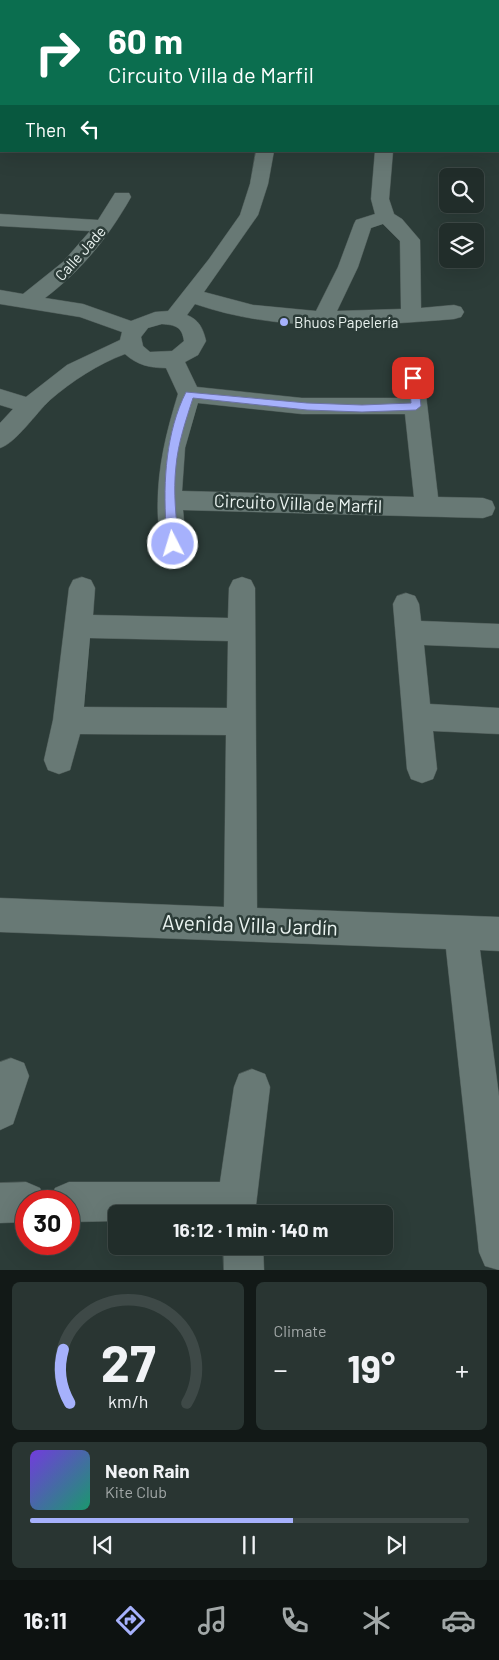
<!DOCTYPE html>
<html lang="en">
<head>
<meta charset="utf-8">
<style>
	body { margin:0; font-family:Barlow,sans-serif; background:#293532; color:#f1f3f6; height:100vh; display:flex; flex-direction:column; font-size:19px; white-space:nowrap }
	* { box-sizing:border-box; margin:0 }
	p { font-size:16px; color:#a2a8a8 }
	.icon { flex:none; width:28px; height:28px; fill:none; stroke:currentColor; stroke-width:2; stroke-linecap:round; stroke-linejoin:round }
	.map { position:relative; height:1270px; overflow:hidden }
	.panel { display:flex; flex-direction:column; gap:12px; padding:12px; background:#121917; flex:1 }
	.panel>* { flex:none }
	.top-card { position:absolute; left:0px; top:0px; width:500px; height:152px; box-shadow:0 5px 20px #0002,0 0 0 1px #3e4947; background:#0b6e4f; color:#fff; overflow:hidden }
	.fabs { position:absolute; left:439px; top:168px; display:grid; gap:10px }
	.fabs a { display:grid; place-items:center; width:45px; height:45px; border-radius:8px; background:#212d2a; box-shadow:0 5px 20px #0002,0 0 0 1px #3e4947; font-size:25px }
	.speed { position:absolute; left:15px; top:1190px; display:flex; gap:10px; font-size:25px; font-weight:700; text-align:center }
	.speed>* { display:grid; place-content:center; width:65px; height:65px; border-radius:50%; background:#212d2a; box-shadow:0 5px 20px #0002,0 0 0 1px #3e4947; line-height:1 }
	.speed .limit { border:8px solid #d22; background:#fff; color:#111 }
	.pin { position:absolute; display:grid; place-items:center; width:42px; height:42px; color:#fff; margin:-21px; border-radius:10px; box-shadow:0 2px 8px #0006 }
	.me { position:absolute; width:55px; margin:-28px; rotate:355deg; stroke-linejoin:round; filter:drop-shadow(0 0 4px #0008) }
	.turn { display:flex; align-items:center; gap:18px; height:105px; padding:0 25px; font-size:22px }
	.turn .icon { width:65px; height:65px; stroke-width:2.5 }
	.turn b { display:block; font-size:35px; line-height:42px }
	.then { display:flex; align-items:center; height:48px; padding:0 25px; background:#0003; gap:10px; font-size:19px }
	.big { font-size:38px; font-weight:700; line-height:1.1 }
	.panel .widget { flex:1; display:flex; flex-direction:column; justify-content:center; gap:8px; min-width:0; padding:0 18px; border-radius:8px; background:#293532 }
	.panel .dial { align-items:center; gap:0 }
	.dial svg { height:130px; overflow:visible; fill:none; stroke:#3e4947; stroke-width:7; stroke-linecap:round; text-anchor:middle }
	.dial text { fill:#f1f3f6; stroke:none }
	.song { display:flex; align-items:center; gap:15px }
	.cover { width:60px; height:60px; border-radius:8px; background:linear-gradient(135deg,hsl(260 70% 55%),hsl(160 70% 35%)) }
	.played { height:5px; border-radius:2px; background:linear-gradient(90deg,#a6b1fc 60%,#3e4947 60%) }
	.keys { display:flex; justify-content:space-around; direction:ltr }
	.heat { display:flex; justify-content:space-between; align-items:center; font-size:28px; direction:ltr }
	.panel .tiles { flex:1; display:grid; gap:12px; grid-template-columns:1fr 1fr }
	.widget:last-child { grid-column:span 2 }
	.trip { position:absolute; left:108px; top:1205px; width:285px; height:50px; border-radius:8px; background:#212d2a; box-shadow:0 5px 20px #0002,0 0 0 1px #3e4947; font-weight:700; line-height:50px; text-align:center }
	.dock { display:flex; height:80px; justify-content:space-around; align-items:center; background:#0d1211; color:#a2a8a8 }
	.dock .icon { width:35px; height:35px }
	.dock .selected { color:#a6b1fc }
	.dock b { font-size:22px; color:#f1f3f6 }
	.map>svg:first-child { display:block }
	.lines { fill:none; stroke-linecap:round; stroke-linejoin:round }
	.minor-casing { stroke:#4c5956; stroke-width:1 }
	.major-casing { stroke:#4c5956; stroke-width:1 }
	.minor { fill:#687975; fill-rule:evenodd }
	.major { fill:#4c8d6d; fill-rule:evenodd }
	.route { fill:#a6b1fc; stroke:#6c73a4 }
	.poi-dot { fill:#a6b1fc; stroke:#2c3c38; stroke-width:2 }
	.labels { text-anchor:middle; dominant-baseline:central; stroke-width:5; stroke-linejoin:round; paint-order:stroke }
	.far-street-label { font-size:15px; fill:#ebf4f1; stroke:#2c3c38 }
	.far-poi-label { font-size:15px; fill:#ebf4f1; stroke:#2c3c38; text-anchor:start }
	.street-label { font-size:18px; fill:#ebf4f1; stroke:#2c3c38 }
	.near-street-label { font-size:21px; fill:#ebf4f1; stroke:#2c3c38 }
</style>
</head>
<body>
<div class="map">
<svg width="499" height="1270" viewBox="0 0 499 1270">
	<rect width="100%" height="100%" fill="#2c3c38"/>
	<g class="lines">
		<defs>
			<path id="minor" d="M90 0H104V1H90Z
				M324 0H339V1H325Z
				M414 0H428V1H414Z
				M256 151H274L268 184 258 215 204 292 253 305 316 311 338 267 354 224 356 220 375 214 371 199 375 151H393L389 199 394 214 402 219 420 240 421 308 454 305 461 307 464 312 461 317 454 319C367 326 279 333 195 304L187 315C199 320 203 328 206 341L198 355 185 362 197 387 302 398H404L402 378 405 373 413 370 421 373 424 378 438 497 483 498 492 501 495 508 492 515 483 518 183 510 186 544 182 551 173 554 164 551C159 541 159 529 158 518 156 474 165 436 178 394L166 368C150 368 137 365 125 354 98 364 72 381 50 400 36 413 16 443 0 448V423L13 409 0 405V389L26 397 67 365 120 340 122 332 80 317 0 304V290L23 294 63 262 90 231 0 226V214L98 220 115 193H129L131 197C109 236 82 270 45 298L83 304 131 321 155 312 168 311 209 259 240 215 250 184ZM383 224 400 241 401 309 337 311 358 267 371 228ZM162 324C176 325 182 327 184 341L172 351 150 352 143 346 141 337 148 328ZM198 403 302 414H405L414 497 182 491 185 448Z
				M82 577 91 580 95 588 93 615 228 618 229 588 233 580 242 577 251 580 255 588 257 908 499 917V951L480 950 499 1096V1270L485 1266 479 1252 446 949 0 932V898L224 907 226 735 80 734 70 770 59 774 48 770 44 760 53 720 69 588 73 580ZM90 638 228 641 227 708 84 707Z
				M406 593 415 596 419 604 421 621 499 624V648L424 645 430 704 499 708V734L433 731 437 769 433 779 422 783 411 779 407 769 393 604 397 596Z
				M11 1058 24 1063 29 1076 13 1124 0 1130V1062Z
				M252 1069 265 1074 270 1087 256 1205 258 1214H116V1221L69 1222V1201H50L55 1188 69 1182H220L234 1087 239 1074Z
				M26 1182 40 1188 45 1201H26V1222L0 1223V1183Z
				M223 1246H263L264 1270H224Z"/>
			<path id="major" d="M0 30 1 31V40H0Z"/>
		</defs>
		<use href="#minor" class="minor-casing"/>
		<use href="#major" class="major-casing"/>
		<use href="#minor" class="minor"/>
		<use href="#major" class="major"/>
	</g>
	<path class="route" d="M413 374 418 378 421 406 416 410 362 412 307 410 193 398C186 420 178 443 176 466 173 492 176 518 179 544L177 548H170C166 541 167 532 166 525 163 481 166 432 186 392L307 403 362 405 411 403 409 378Z"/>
	<circle class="poi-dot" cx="284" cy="322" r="5"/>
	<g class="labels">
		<g class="far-street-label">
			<text transform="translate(80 253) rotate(-48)">Calle Jade</text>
		</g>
		<g class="far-poi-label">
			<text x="294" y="322">Bhuos Papelería</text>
		</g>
		<g class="street-label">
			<text transform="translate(298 503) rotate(2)">Circuito Villa de Marfil</text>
		</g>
		<g class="near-street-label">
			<text transform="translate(250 924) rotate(2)">Avenida Villa Jardín</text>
		</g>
	</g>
</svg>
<div class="fabs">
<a><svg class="icon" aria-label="search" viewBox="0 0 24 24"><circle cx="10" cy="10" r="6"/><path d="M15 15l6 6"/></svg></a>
<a><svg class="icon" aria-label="layers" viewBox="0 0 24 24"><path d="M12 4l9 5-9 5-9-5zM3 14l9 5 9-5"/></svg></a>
</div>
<div class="speed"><div class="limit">30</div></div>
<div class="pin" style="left:413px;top:378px;background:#d93025"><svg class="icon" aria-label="arrive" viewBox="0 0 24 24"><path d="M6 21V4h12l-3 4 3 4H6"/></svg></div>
<svg class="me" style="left:173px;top:544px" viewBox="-20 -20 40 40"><circle r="17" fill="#a6b1fc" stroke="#fff" stroke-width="3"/><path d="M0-11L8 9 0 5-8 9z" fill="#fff"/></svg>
<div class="trip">16:12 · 1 min · 140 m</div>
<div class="top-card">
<div class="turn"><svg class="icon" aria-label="right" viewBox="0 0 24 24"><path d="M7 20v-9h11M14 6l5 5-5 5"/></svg><div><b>60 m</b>Circuito Villa de Marfil</div></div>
<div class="then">Then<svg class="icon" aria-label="left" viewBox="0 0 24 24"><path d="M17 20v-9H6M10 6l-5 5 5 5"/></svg></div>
</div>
</div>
<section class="panel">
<div class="tiles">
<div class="widget dial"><svg viewBox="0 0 100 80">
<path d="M14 69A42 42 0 1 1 86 69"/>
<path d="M14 69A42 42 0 0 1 10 36" stroke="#a6b1fc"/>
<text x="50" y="56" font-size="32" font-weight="700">27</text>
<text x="50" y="72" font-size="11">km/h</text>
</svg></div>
<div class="widget"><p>Climate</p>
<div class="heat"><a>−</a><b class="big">19°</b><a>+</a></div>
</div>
<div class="widget">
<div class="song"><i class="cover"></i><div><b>Neon Rain</b><p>Kite Club</p></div></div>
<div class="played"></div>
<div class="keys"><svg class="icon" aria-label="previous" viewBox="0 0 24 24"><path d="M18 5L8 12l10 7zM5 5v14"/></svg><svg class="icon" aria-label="pause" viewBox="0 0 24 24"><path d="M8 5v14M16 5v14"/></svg><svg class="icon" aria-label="next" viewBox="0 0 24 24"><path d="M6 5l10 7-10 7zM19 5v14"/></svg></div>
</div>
</div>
</section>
<nav class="dock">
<b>16:11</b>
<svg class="icon selected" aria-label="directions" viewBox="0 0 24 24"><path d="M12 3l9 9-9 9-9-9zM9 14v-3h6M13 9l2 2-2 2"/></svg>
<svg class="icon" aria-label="music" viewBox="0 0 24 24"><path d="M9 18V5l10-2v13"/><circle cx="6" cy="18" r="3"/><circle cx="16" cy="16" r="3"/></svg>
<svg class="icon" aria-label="phone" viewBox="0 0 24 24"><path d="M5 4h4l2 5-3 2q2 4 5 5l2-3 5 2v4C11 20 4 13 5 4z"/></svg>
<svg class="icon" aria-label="climate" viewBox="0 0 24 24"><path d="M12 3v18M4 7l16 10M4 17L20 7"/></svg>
<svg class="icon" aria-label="car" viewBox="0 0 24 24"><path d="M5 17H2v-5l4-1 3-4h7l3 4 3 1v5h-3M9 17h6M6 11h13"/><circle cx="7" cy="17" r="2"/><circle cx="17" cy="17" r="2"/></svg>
</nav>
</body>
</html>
